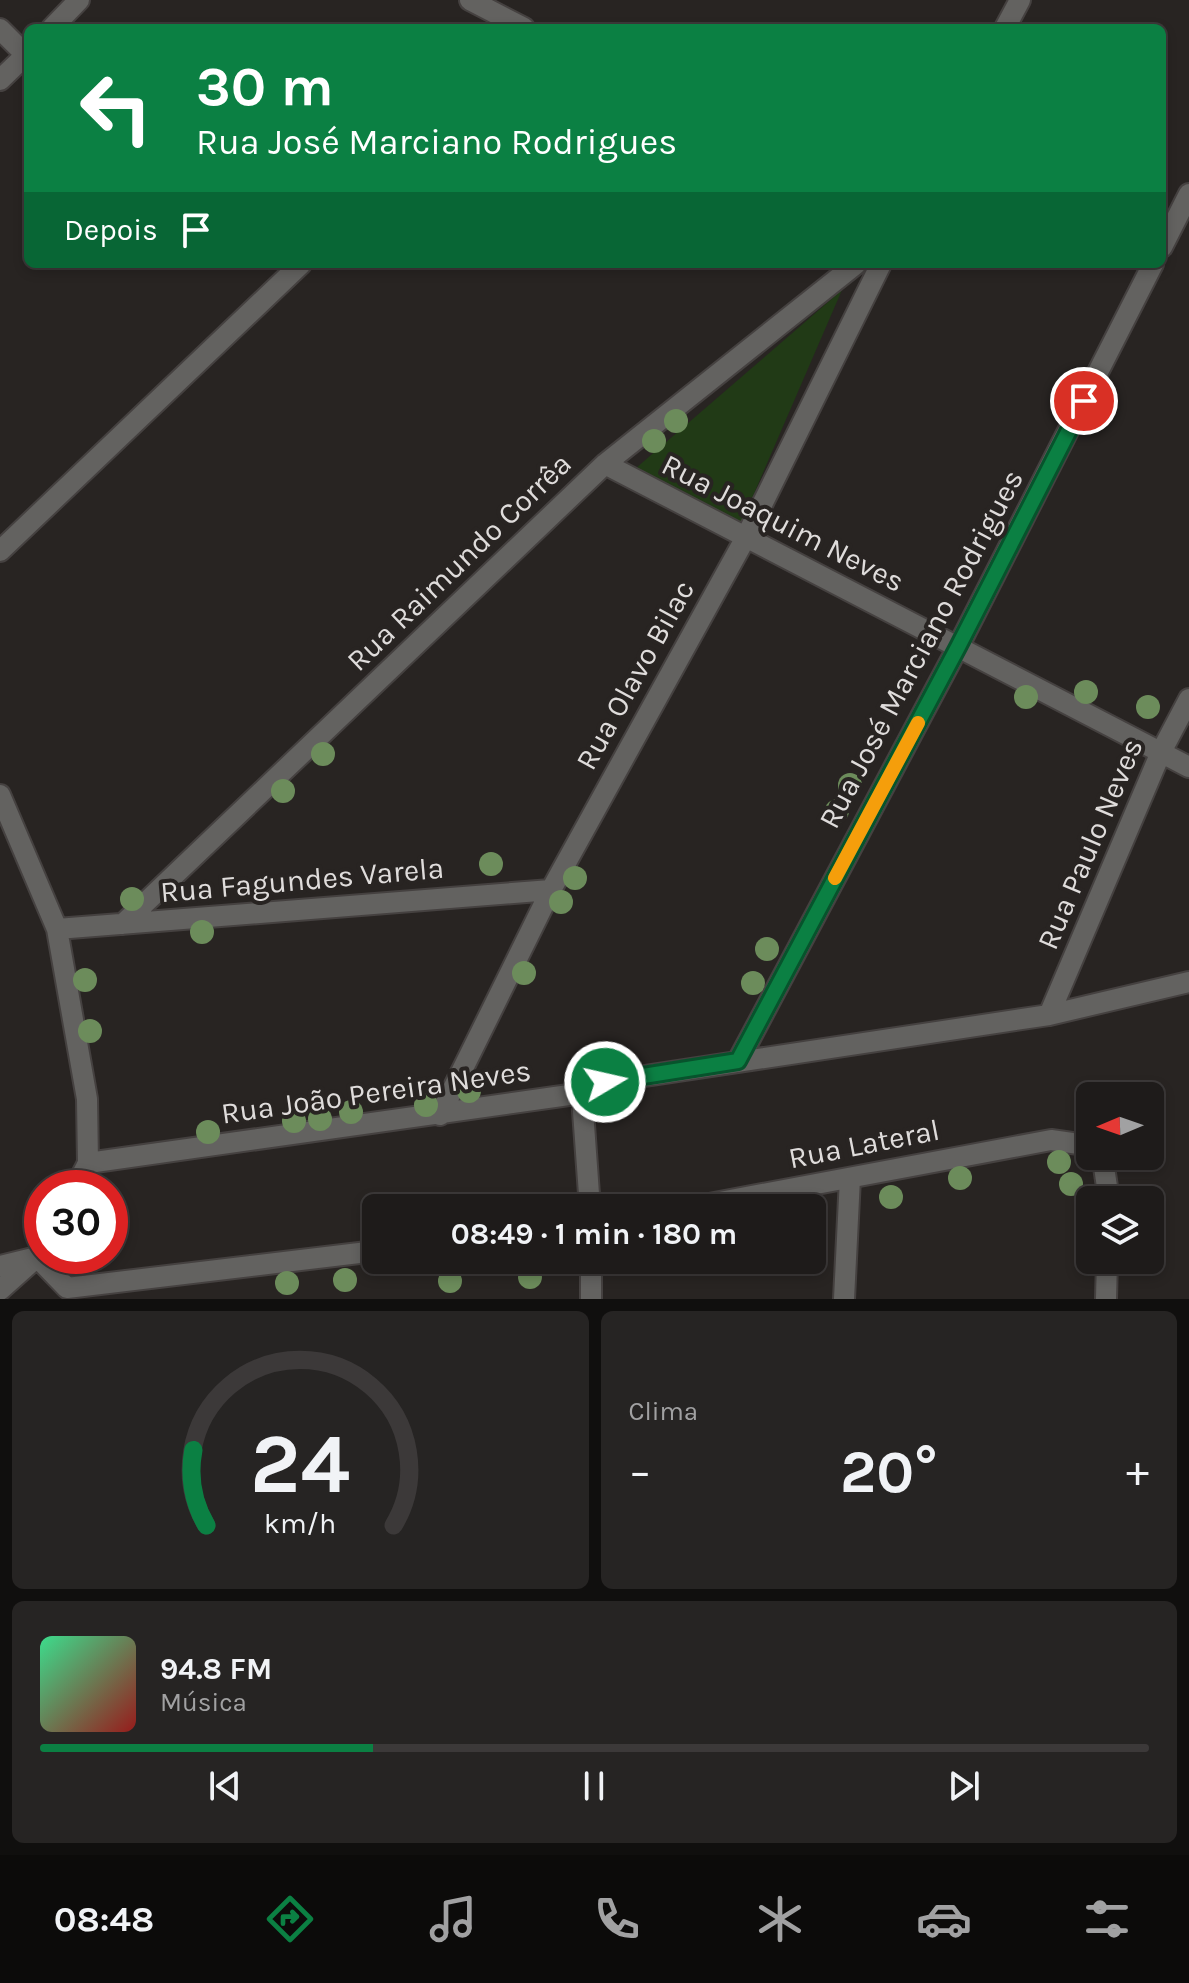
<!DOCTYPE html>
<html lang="pt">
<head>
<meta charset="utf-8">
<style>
	body { margin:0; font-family:Karla,sans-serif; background:#262423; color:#f1f3f6; height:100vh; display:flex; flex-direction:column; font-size:30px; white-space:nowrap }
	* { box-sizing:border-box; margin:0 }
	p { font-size:26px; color:#a1a1a2 }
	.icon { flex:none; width:44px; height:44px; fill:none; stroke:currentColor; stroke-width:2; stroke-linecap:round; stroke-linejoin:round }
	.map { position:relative; height:1299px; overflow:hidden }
	.side { display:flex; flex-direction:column; gap:12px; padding:12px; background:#100f0e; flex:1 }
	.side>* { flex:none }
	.hud { position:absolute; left:24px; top:24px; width:1142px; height:244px; border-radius:12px; box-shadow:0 4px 12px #0003,0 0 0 2px #3c3939; background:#0b8043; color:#fff; overflow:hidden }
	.needle { width:52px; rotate:268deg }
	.buttons { position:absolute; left:1076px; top:1082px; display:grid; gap:16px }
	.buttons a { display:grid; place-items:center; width:88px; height:88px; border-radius:12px; background:#1e1b1a; box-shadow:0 4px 12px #0003,0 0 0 2px #3c3939; font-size:40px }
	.speed { position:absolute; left:24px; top:1170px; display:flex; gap:16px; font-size:40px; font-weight:700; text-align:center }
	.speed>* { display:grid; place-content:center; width:104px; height:104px; border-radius:50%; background:#1e1b1a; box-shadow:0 4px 12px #0003,0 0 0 2px #3c3939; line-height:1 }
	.speed .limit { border:12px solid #d22; background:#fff; color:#111 }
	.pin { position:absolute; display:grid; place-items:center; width:68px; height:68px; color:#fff; margin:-34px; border:4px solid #fff; border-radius:50%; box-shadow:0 2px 8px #0007 }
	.me { position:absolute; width:88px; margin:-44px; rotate:81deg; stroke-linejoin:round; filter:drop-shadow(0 0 6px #0008) }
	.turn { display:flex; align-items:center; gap:28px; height:168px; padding:0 40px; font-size:36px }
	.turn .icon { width:104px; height:104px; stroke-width:2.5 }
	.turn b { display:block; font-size:56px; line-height:68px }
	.then { display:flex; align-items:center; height:76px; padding:0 40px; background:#0003; gap:16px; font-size:30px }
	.big { font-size:60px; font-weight:700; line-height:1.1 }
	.side .widget { flex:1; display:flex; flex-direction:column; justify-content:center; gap:12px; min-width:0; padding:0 28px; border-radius:12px; background:#262423 }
	.side .dial { align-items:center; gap:0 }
	.dial svg { height:208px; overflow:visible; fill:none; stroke:#3c3939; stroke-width:7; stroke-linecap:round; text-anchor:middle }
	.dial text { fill:#f1f3f6; stroke:none }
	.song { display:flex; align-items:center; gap:24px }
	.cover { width:96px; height:96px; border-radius:12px; background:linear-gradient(135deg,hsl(150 70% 55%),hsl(0 70% 35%)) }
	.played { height:8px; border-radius:4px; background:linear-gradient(90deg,#0b8043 30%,#3c3939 30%) }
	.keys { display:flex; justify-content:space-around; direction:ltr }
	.heat { display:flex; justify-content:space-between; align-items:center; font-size:44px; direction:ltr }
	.side .tiles { flex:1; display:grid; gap:12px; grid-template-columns:1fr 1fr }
	.widget:last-child { grid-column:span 2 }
	.trip { position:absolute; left:362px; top:1194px; width:464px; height:80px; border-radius:12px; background:#1e1b1a; box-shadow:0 4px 12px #0003,0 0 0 2px #3c3939; font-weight:700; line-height:80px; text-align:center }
	.tabs { display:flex; height:128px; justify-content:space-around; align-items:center; background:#0c0b0a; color:#a1a1a2 }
	.tabs .icon { width:56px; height:56px }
	.tabs .on { color:#0b8043 }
	.tabs b { font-size:36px; color:#f1f3f6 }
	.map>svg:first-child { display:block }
	.green { fill:#213a16 }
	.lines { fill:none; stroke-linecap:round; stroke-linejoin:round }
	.minor-casing { stroke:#454140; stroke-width:24 }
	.minor { stroke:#636260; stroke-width:20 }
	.tree { fill:#6c8c5b }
	.route-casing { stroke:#07532c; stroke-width:20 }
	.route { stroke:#0b8043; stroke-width:14 }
	.slow { stroke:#f59e0b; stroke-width:14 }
	.labels { text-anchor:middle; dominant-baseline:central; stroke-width:8; stroke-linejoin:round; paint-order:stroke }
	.street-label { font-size:30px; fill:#dfdcdb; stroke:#282422 }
</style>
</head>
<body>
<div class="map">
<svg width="1189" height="1299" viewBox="0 0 1189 1299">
	<rect width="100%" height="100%" fill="#282422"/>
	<path class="green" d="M842 290 740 526 636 468Z"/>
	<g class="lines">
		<defs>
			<path id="minor" d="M470 0 524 28
				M52 28 79 0
				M1005 28 1020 0
				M0 29 26 55
				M0 80 28 53
				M1162 247 1189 194
				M605 464 1189 767
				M0 551 301 264
				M0 795 57 929 87 1099 88 1163 75 1188
				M123 924 605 464 856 264
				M57 929 551 890
				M1049 1015 1161 752 1189 699
				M738 1061 958 647 1153 264
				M440 1115 551 890 746 537 881 264
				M1095 1156 1104 1167 1109 1200
				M88 1163 590 1092 605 1082 1049 1015 1189 982
				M590 1208 583 1111 590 1092
				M688 1208 1051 1140 1086 1145 1090 1150
				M37 1257 67 1288 376 1251
				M591 1260V1299
				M0 1266 33 1258
				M0 1290 37 1257 42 1248
				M844 1299 850 1178
				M1106 1299 1107 1260"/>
		</defs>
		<use href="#minor" class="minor-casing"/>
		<use href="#minor" class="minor"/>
	</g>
	<g class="tree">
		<circle cx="676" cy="421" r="12"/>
		<circle cx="654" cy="441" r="12"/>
		<circle cx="1086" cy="692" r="12"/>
		<circle cx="1026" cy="697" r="12"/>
		<circle cx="1148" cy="707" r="12"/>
		<circle cx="323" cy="754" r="12"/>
		<circle cx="850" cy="785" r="12"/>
		<circle cx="283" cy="791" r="12"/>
		<circle cx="837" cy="811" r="12"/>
		<circle cx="491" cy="864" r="12"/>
		<circle cx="575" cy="878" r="12"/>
		<circle cx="132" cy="899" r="12"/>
		<circle cx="561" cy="902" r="12"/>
		<circle cx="202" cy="932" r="12"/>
		<circle cx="767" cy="949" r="12"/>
		<circle cx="524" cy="973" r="12"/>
		<circle cx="85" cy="980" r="12"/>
		<circle cx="753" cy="983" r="12"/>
		<circle cx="90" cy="1031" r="12"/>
		<circle cx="469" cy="1091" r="12"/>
		<circle cx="426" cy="1105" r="12"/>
		<circle cx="351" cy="1112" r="12"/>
		<circle cx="320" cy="1119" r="12"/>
		<circle cx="294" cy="1121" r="12"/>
		<circle cx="208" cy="1132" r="12"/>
		<circle cx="1059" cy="1162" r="12"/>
		<circle cx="960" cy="1178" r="12"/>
		<circle cx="1071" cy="1184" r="12"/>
		<circle cx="891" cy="1197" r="12"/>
		<circle cx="530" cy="1277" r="12"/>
		<circle cx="345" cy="1280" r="12"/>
		<circle cx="450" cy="1281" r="12"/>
		<circle cx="287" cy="1283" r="12"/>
	</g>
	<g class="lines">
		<defs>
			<path id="route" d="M605 1082 738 1061 958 647 1084 401"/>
		</defs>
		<use href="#route" class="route-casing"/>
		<use href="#route" class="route"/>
		<path class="slow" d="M835 878 918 723"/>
	</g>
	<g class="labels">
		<g class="street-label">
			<text transform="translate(783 523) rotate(27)">Rua Joaquim Neves</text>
			<text transform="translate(459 562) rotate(-44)">Rua Raimundo Corrêa</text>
			<text transform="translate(921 649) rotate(-62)">Rua José Marciano Rodrigues</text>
			<text transform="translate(635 675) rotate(-61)">Rua Olavo Bilac</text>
			<text transform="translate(1090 844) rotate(-67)">Rua Paulo Neves</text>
			<text transform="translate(302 880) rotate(-5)">Rua Fagundes Varela</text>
			<text transform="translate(376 1092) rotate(-8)">Rua João Pereira Neves</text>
			<text transform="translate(864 1144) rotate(-11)">Rua Lateral</text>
		</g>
	</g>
</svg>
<div class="buttons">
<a><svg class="needle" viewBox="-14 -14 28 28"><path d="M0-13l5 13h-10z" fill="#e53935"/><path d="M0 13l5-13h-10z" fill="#a1a1a2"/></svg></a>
<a><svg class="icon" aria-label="layers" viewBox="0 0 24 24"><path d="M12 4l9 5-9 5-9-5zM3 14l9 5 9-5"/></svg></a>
</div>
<div class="speed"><div class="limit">30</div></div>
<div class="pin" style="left:1084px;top:401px;background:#d93025"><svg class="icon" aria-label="arrive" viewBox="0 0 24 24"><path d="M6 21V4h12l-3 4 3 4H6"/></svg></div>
<svg class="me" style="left:605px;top:1082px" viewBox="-20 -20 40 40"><circle r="17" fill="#0b8043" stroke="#fff" stroke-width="3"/><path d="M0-11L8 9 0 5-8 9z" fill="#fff"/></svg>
<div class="trip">08:49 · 1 min · 180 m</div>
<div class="hud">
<div class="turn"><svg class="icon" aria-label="left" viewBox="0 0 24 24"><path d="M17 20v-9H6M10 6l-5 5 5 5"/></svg><div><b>30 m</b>Rua José Marciano Rodrigues</div></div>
<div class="then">Depois<svg class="icon" aria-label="arrive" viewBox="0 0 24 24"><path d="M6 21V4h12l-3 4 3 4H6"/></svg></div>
</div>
</div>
<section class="side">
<div class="tiles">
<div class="widget dial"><svg viewBox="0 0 100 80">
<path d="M14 69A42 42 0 1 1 86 69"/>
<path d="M14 69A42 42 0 0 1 9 40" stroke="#0b8043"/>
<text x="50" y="56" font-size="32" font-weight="700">24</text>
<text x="50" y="72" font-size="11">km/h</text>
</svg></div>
<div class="widget"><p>Clima</p>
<div class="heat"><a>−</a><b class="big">20°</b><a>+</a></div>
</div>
<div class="widget">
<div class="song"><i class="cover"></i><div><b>94.8 FM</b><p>Música</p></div></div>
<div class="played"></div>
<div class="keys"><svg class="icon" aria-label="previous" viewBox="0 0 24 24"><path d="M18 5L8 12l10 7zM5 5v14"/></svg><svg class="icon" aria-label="pause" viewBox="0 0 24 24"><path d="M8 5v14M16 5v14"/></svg><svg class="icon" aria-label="next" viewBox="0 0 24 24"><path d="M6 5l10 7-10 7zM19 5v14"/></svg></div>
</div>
</div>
</section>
<nav class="tabs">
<b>08:48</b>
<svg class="icon on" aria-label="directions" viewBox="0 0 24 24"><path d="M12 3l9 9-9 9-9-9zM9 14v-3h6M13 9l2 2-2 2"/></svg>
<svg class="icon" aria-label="music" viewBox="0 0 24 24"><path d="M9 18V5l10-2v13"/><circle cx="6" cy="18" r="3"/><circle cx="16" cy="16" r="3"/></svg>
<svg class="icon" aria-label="phone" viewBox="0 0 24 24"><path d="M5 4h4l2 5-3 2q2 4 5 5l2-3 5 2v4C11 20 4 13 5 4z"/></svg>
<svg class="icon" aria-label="climate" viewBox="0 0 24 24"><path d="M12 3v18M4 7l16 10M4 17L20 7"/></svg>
<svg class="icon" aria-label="car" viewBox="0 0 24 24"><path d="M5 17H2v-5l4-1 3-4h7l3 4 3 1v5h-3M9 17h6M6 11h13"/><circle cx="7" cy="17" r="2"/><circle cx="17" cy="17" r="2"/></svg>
<svg class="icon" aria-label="filters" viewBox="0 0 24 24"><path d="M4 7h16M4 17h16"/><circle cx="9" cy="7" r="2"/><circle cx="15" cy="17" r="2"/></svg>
</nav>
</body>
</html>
